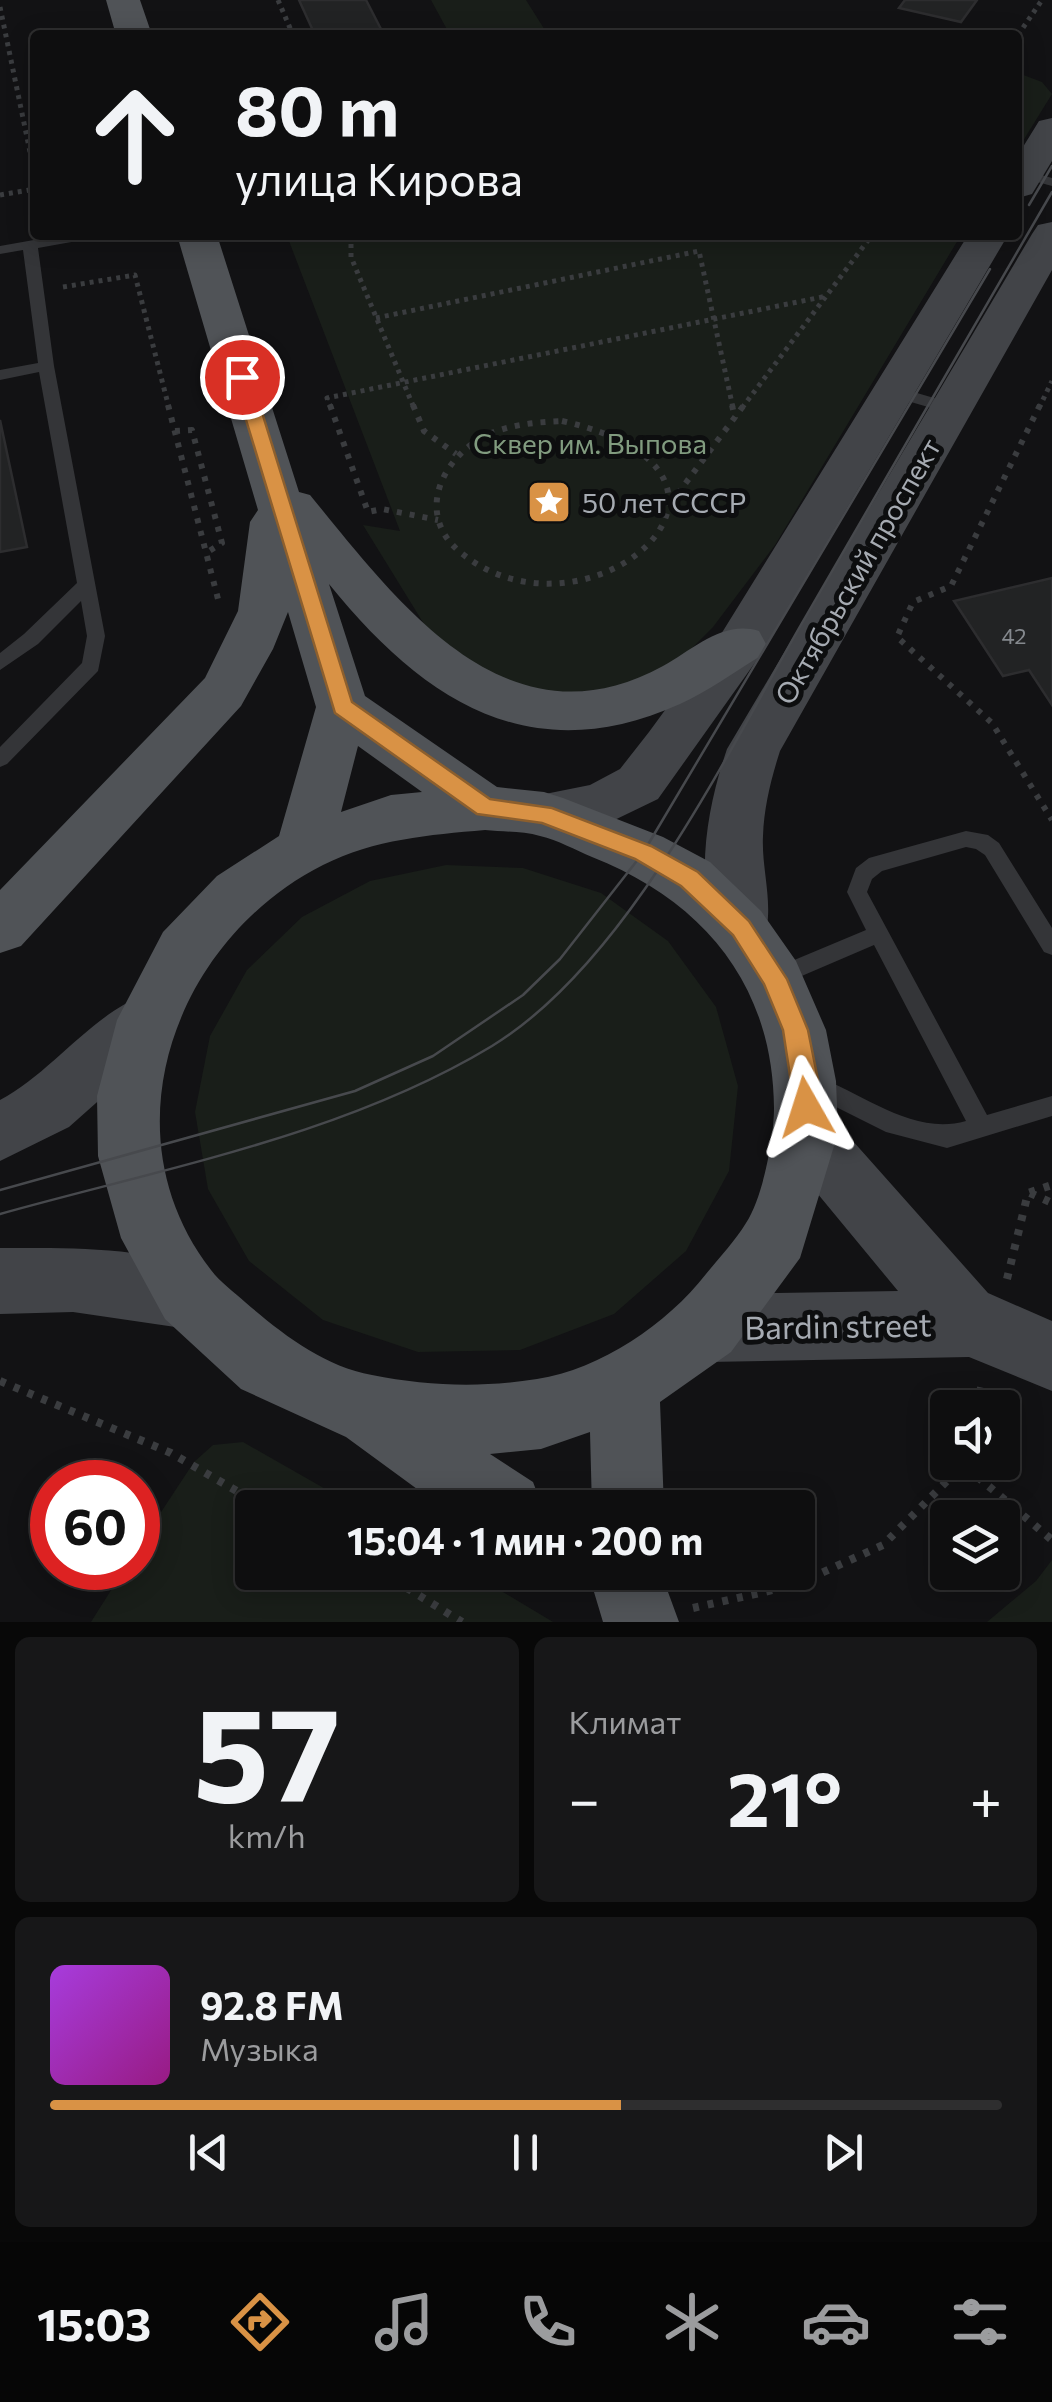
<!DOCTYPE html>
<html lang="ru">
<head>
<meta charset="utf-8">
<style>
	body { margin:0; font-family:Commissioner,sans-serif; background:#171718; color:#f1f3f6; height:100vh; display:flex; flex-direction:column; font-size:38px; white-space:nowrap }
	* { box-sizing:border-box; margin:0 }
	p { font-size:32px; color:#9b9c9e }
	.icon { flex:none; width:55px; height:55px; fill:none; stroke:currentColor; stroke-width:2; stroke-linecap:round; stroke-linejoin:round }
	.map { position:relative; height:1622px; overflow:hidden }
	.sheet { display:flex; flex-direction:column; gap:15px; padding:15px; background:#080808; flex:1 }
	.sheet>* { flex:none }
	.banner { position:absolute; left:30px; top:30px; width:992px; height:210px; border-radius:10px; box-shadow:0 5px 25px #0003,0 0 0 2px #2e2e2f; background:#0e0e0f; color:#f1f3f6; overflow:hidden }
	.controls { position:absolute; left:930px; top:1390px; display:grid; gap:20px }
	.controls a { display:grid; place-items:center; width:90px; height:90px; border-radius:10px; background:#0e0e0f; box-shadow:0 5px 25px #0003,0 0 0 2px #2e2e2f; font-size:50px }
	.speed { position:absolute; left:30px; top:1460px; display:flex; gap:20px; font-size:50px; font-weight:700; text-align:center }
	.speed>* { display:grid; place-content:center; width:130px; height:130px; border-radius:50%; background:#0e0e0f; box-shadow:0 5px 25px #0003,0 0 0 2px #2e2e2f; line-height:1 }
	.speed .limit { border:15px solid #d22; background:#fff; color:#111 }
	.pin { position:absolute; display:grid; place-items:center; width:85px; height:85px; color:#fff; margin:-42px; border:5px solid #fff; border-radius:50%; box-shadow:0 2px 10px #0007 }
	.me { position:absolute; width:110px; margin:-55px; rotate:354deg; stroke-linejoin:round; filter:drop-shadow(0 0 8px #0008) }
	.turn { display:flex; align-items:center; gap:35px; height:210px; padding:0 40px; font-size:45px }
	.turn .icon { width:130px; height:130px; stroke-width:2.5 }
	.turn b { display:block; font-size:70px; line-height:85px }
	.big { font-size:75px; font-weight:700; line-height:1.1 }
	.sheet .card { flex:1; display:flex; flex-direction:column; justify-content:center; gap:15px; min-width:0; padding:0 35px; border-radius:15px; background:#171718 }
	.sheet .dial { align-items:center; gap:0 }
	.dial b { font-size:130px; line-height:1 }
	.song { display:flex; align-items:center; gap:30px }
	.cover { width:120px; height:120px; border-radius:15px; background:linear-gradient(135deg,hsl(280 70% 55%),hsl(310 70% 35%)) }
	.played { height:10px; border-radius:5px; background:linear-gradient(90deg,#d99245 60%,#2e2e2f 60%) }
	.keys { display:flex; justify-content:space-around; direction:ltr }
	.heat { display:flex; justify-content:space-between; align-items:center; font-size:55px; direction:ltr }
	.sheet .tiles { flex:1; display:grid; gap:15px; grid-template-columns:1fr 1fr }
	.card:last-child { grid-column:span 2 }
	.trip { position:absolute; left:235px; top:1490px; width:580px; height:100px; border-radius:10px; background:#0e0e0f; box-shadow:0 5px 25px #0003,0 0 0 2px #2e2e2f; font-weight:700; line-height:100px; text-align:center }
	.menu { display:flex; height:160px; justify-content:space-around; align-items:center; background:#060606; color:#9b9c9e }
	.menu .icon { width:70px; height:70px }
	.menu .active { color:#d99245 }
	.menu b { font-size:45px; color:#f1f3f6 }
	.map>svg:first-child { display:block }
	.green { fill:#191e19 }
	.building { fill:#222324; stroke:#2d2d2f; stroke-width:2.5 }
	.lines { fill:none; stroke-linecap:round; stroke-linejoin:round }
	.path-far2 { stroke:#3a3c3f; stroke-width:5; stroke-dasharray:4 5; stroke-linecap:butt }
	.path-far1 { stroke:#3a3c3f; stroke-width:6; stroke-dasharray:5 8; stroke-linecap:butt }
	.path { stroke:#3a3c3f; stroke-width:8; stroke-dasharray:6 9; stroke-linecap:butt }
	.service { fill:#343538; fill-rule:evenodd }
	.secondary { fill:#424448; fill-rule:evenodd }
	.primary { fill:#505357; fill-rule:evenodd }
	.tram { stroke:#47494d; stroke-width:2.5 }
	.route { fill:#d99245; stroke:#8d5f2d; stroke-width:2.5 }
	.labels { text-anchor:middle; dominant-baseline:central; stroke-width:10; stroke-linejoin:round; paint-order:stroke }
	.number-label { font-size:22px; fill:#85898e }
	.park-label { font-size:28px; fill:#819b7f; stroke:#0d0e0f }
	.poi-label { font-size:28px; fill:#a6abb2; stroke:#0d0e0f; text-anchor:start }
	.street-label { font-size:28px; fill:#a6abb2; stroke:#0d0e0f }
	.near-street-label { font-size:32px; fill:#a6abb2; stroke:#0d0e0f }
</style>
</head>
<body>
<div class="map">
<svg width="1052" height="1622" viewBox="0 0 1052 1622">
	<rect width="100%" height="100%" fill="#121214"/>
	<path class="green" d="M431 0H526L548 35H450Z
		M1018 73 1042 82 1052 94 1018 149Z
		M296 235H961L775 545 713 627 680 660 641 685 537 696 440 650 363 525 400 531 289 241Z
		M446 865 523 868 601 893 668 941 716 1007 738 1086 729 1171 686 1251 614 1314 520 1350 418 1352 323 1320 249 1261 208 1189 195 1112 210 1036 247 970 302 917 370 881Z
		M243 1442 357 1507 252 1508V1572L471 1573 553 1622H91L125 1568H138V1547L194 1462 213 1445Z
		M1052 1560V1622H987L1036 1581Z"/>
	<path class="building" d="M299 0H366L384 35H315Z
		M905 0H977L961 22 899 8Z
		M0 420 27 547 0 552Z
		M1052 578V705L1029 670 1003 676 954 601Z"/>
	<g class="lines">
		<path class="path-far2" d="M278 0 293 35
			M0 7 35 176
			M1018 35 1042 0
			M0 195 35 189
			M351 235V257L414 408
			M63 287 135 275 169 408
			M376 318 699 251 733 408
			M331 408 327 398 827 296
			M742 408 872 235
			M1039 408 1052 381"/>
		<path class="path-far1" d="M168 405 218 599
			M330 405 368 512 382 509 438 520
			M413 405 424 431 456 454
			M732 405 735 419
			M1040 405 951 586 913 602 897 637 992 723 1052 820
			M562 421C799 475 585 656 460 552 412 512 445 451 494 432 516 424 539 422 562 421Z
			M175 431 192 430 222 543 206 553
			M670 504 744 405"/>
		<path class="path" d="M1030 1193 1052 1203
			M1007 1279 1028 1193 1052 1185
			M0 1381 171 1453 266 1508
			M977 1408 982 1383
			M966 1467 1052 1540
			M381 1572 462 1622
			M693 1608 795 1585 883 1545 966 1462"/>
		<path class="service" d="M1024 170 1052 178V186L1019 177V171Z
			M62 235H95L88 239 38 248 54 366 105 636 98 671 7 764 0 767V747L82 663 87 636 81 601 38 644 0 670V653L24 634 77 583 39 372 0 380V370L38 363 23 250 0 254V246Z
			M893 386 958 405 960 409 952 414 887 395 885 391Z
			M966 831 988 835 999 843 1052 928V955L1044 952 985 855 976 849 966 847 882 871 872 879 867 892 987 1115 1052 1096V1116L947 1148 886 1132 808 1093 805 1086 808 1079 816 1076C864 1094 913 1136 966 1121L874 945 776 987 768 985 765 978 768 971 866 930 847 892 856 868 869 858Z"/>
		<path class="secondary" d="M1052 118V161L1032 194 1018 198V155L1039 121Z
			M1052 222V270L780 751C771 779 764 807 763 836 761 872 777 913 761 945L741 952 721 945C692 887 707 807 727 749L1032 234 1038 225Z
			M968 235H1008L759 657 658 799 600 827 544 836 525 830 516 814 525 798 590 785 620 769 649 732 723 631Z
			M147 994 168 1001 177 1020 168 1039 69 1127 0 1161V1100C53 1072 91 1014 147 994Z
			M806 1104 828 1113 988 1293 1052 1321V1391L969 1357 707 1362 683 1352 673 1328 683 1304 707 1294 898 1291 784 1153 774 1133 784 1113Z
			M0 1248C69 1248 148 1246 213 1273L223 1296 213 1319 189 1329 73 1312 0 1314Z"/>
		<path class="primary" d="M106 0H140L152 35H116Z
			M177 235H217L299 492 310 495C398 602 506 752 663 666 694 649 723 620 759 631L766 644 759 657C733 673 708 691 680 704 529 772 422 699 329 584L365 696 497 787 544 792 563 798 663 837 710 862 761 911 796 961 826 1030 836 1081 838 1133 800 1258 731 1352 660 1402 664 1508H592L590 1432 541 1449 490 1454 533 1482 543 1508H443L346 1437 241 1389 165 1319 121 1238 98 1156 97 1096 117 1020 163 932 217 876 279 836 316 707 288 612 273 649 241 706 21 946 0 953V890L205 678 238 611 250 522 258 510ZM358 746 422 792 391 795 341 812ZM485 830C503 832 523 831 540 836 558 840 575 850 592 857 703 901 773 984 774 1108 774 1138 763 1197 746 1223 735 1241 719 1258 706 1274 667 1324 601 1369 537 1379 481 1388 427 1386 372 1375 323 1366 281 1333 245 1302 234 1292 220 1282 211 1270 104 1132 176 939 323 865 375 839 429 835 485 830Z
			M593 1572H667L668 1592 679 1622H603L594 1592Z"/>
		<path class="tram" d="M1029 205 1052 166
			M0 1190 355 1091 433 1056 523 995 560 959 643 853 990 269
			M0 1214C164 1168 345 1135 492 1046 626 964 725 757 802 623 885 479 969 336 1052 192"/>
	</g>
	<path class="route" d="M242 371 251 377 352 702 490 799 552 808 651 846 698 872 749 921 787 979 808 1030 818 1080 815 1115 806 1118 796 1115 783 1030 764 984 733 935 681 886 635 859 542 823 477 814 335 713 233 377Z"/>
	<defs>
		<symbol id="sight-square" viewBox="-11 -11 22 22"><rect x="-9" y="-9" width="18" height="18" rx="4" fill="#d99245" stroke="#0d0e0f"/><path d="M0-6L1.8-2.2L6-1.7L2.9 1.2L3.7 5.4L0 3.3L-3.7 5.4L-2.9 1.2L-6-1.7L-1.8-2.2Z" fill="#fff"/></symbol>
	</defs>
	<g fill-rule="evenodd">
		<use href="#sight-square" x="524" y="477" width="50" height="50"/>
	</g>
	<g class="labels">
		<g class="number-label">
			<text x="1014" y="635">42</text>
		</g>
		<g class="park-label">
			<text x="590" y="443">Сквер им. Выпова</text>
		</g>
		<g class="poi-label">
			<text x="582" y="502">50 лет СССР</text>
		</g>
		<g class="street-label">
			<text transform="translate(857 571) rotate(-60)">Октябрьский проспект</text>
		</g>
		<g class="near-street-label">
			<text transform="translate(838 1325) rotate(-1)">Bardin street</text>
		</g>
	</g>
</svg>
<div class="controls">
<a><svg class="icon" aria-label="sound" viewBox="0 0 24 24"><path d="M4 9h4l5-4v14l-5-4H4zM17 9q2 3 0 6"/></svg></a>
<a><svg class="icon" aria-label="layers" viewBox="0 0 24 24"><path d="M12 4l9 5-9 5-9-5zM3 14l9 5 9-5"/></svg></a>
</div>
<div class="speed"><div class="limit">60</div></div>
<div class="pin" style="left:242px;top:377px;background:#d93025"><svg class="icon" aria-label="arrive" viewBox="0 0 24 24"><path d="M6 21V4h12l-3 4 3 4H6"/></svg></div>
<svg class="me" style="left:806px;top:1107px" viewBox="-20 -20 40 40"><path d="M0-17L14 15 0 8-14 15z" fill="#d99245" stroke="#fff" stroke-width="4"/></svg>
<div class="trip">15:04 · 1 мин · 200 m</div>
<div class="banner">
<div class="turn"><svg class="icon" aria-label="ahead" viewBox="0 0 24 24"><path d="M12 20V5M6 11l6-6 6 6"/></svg><div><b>80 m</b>улица Кирова</div></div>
</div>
</div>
<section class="sheet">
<div class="tiles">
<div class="card dial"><b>57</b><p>km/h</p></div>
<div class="card"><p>Климат</p>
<div class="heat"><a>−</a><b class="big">21°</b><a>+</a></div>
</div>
<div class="card">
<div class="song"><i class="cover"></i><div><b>92.8 FM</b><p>Музыка</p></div></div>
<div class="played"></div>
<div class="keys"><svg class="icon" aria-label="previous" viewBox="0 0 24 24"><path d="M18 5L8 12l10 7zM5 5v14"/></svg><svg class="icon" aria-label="pause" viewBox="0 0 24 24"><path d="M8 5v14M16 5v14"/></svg><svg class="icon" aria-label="next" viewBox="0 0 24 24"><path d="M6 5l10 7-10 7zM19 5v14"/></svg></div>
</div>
</div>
</section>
<nav class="menu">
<b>15:03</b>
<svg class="icon active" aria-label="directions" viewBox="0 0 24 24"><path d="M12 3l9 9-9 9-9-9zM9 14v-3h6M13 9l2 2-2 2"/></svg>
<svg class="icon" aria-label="music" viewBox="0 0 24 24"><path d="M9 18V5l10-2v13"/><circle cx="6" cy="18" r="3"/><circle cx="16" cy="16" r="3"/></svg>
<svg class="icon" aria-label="phone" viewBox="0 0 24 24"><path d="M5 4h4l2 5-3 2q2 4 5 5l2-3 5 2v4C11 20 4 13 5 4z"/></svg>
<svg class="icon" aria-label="climate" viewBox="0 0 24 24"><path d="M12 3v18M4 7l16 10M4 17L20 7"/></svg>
<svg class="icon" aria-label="car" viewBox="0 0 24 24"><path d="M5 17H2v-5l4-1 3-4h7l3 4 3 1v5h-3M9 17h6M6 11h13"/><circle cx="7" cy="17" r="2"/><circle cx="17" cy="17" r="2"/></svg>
<svg class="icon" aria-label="filters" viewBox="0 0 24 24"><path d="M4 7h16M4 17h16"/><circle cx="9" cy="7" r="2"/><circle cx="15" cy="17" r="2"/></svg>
</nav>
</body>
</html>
